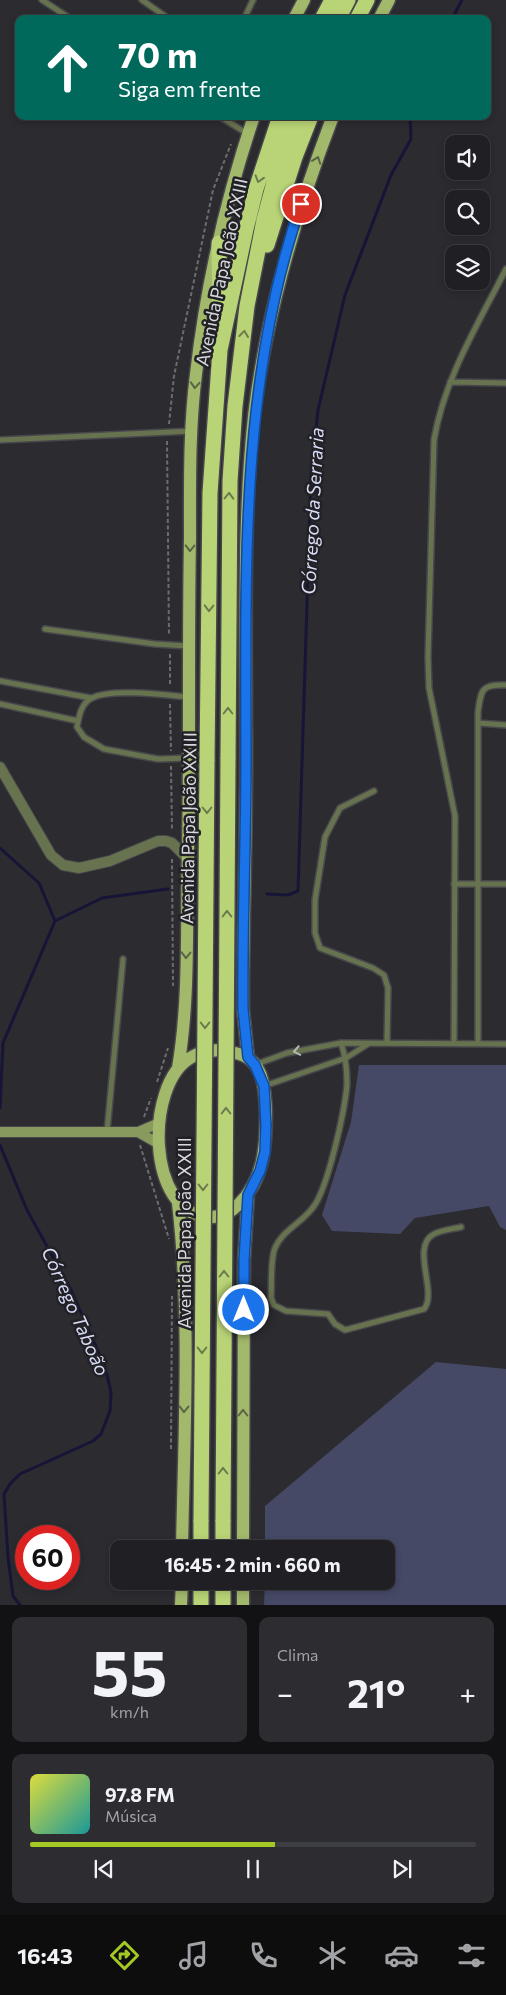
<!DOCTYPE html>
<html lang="pt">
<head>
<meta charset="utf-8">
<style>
	body { margin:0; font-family:Commissioner,sans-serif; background:#2d2d31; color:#f1f3f6; height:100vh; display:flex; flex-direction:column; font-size:19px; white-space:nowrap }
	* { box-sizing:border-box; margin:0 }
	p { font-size:16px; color:#a2a3a6 }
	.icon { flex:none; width:28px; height:28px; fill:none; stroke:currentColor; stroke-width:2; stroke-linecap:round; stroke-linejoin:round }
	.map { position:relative; height:1605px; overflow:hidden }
	.drawer { display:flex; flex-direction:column; gap:12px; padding:12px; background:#121214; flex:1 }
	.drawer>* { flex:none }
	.guide { position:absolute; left:15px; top:15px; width:476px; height:105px; border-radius:10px; box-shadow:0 2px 8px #0003,0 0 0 1px #3d3e41; background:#00695c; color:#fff; overflow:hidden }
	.tools { position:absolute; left:445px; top:135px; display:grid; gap:10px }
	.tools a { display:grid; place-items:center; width:45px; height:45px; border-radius:10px; background:#202024; box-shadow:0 2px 8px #0003,0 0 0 1px #3d3e41; font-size:25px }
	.speed { position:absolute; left:15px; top:1525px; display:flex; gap:10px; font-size:25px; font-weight:700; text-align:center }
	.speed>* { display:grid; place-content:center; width:65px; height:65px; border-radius:50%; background:#202024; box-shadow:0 2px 8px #0003,0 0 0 1px #3d3e41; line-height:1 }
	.speed .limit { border:8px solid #d22; background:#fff; color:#111 }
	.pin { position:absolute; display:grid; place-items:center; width:42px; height:42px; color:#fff; margin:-21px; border:2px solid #fff; border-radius:50%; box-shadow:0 1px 5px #0007 }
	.me { position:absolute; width:55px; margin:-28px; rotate:0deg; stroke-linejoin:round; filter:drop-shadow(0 0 4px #0008) }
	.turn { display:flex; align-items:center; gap:18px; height:105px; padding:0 20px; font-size:22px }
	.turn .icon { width:65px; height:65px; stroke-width:2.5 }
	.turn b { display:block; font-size:35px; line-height:42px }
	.big { font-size:38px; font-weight:700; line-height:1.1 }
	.drawer .widget { flex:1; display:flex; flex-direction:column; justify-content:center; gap:8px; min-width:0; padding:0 18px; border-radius:10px; background:#2d2d31 }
	.drawer .dial { align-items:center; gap:0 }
	.dial b { font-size:65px; line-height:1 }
	.song { display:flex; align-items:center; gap:15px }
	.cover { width:60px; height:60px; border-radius:8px; background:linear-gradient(135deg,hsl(60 70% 55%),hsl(180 70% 35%)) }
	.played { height:5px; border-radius:2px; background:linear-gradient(90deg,#a4c824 55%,#3d3e41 55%) }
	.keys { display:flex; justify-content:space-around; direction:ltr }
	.heat { display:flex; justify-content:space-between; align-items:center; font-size:28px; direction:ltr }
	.drawer .tiles { flex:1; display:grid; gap:12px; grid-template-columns:1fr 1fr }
	.widget:last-child { grid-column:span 2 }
	.trip { position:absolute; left:110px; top:1540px; width:285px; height:50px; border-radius:10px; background:#202024; box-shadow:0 2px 8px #0003,0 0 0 1px #3d3e41; font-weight:700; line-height:50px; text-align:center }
	.tabs { display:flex; height:80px; justify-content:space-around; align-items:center; background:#0d0d0e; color:#a2a3a6 }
	.tabs .icon { width:35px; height:35px }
	.tabs .on { color:#a4c824 }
	.tabs b { font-size:22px; color:#f1f3f6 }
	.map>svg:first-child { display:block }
	.green { fill:#464966 }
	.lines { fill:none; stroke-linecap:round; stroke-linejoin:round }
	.stream { stroke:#161537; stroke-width:3 }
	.lane-casing { stroke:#47474c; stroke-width:8 }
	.street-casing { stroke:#47474c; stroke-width:12 }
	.secondary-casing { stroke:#47474c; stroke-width:12 }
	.primary-casing { stroke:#47474c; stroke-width:15 }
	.highway-casing { stroke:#47474c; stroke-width:18 }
	.path { stroke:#6d6d71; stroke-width:2; stroke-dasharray:4 2.5; stroke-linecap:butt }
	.lane { stroke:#67724e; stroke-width:5 }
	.street { stroke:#67724e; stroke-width:10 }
	.secondary { stroke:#889a5e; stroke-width:10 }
	.primary { stroke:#a2b86b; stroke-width:12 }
	.highway { stroke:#b9d476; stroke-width:15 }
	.highway-bridge-casing { stroke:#47474c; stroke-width:18; stroke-linecap:butt }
	.highway-bridge { stroke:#b9d476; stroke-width:15 }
	.oneway { stroke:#5b6545 }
	.oneway2 { stroke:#6d7a4e }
	.oneway3 { stroke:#b6bab1 }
	.route-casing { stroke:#114b97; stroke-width:12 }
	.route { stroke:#1a73e8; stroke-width:9 }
	.labels { text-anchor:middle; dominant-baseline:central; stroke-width:5; stroke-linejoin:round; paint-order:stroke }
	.street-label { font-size:18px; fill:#d8d9dc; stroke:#212126 }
	.water-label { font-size:19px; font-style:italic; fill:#d9dcf7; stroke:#212126 }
</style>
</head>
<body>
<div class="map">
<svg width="506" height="1605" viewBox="0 0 506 1605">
	<rect width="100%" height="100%" fill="#2b2b30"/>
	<path class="green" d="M359 1065H506V1230L500 1227 489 1206 415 1218 400 1234 332 1231 322 1215 351 1122Z
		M436 1362 506 1369V1605H264L265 1581H386V1549H265V1506Z"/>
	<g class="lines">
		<path class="stream" d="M452 19 462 0
			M0 848 39 883 55 921 3 1043 0 1108
			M267 894 288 895 298 891 311 476 318 410 345 295 391 175 411 139 410 116
			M55 921 102 898 168 889
			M0 1145 27 1210 70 1288 105 1367 111 1392 110 1411 101 1434 93 1441 20 1474 10 1484 4 1494 8 1557 13 1596 20 1605"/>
		<defs>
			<path id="lane" d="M42 0 71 19
				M142 0 169 19
				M244 19 253 0
				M219 116 248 134
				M450 382 506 383
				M0 440 192 431
				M45 629 155 644 188 646
				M0 681 91 698
				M0 704 78 721
				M478 723 506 725
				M188 758 158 759 104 749 84 737 77 727C79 716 81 703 92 698 111 688 166 695 188 697
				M374 791 340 808 325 837 315 900V933L320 948 373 968 384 975 388 988 387 1042
				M454 884H506
				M454 1042 455 816 429 688 428 657 434 440C444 379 478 324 506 269
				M341 1043C346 1057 347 1069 347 1084 345 1110 329 1181 316 1203 306 1221 283 1229 275 1248 270 1260 272 1284 271 1298L274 1305 286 1311 328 1314 335 1324 345 1330 424 1309C438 1293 410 1246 434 1234 442 1230 453 1229 461 1227
				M478 1043V712C481 689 482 684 506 685
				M257 1064 287 1053 341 1043 506 1044
				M264 1086 346 1058 368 1044
				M107 1132 123 959"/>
			<path id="street" d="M0 767 51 855 63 865 79 868 110 861 158 841H166L172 843 188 859"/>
			<path id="secondary" d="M0 1132H138L159 1123
				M138 1132 159 1144"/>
			<path id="primary" d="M294 19 304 0
				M379 19 389 0
				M219 1050C228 1052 240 1052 248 1058 265 1069 265 1095 266 1113 266 1147 264 1179 239 1204 231 1212 220 1218 209 1217 146 1214 145 1085 190 1058 199 1052 209 1051 219 1050Z
				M248 1057 243 1009V977C244 892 247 807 246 723 246 621 243 517 254 416 266 313 296 213 333 116
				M178 1068C190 997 186 923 188 852 190 747 188 643 190 538 190 484 189 429 196 374 206 287 226 199 254 116
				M178 1203C191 1316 184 1435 182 1549
				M243 1549 244 1260 248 1195
				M181 1605 182 1581
				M243 1605V1581"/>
			<path id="highway" d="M322 19 332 0
				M338 19 348 0
				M357 19 367 0
				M219 243 220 323
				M267 245 295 157 311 116
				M228 759 230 481 235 406 247 306 264 220 281 156 296 116
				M207 761 210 493 220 350 246 229 256 189 280 116
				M201 1520V1549
				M223 1520V1549
				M201 1581V1605
				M223 1581V1605"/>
		</defs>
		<use href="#lane" class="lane-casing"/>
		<use href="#street" class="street-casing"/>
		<use href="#secondary" class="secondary-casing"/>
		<use href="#primary" class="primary-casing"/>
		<use href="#highway" class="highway-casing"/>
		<path class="path" d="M169 424 174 376 213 190 231 144
			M167 441 169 636
			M170 654V686
			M170 704 171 751
			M171 766 172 831
			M172 859 173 986
			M157 1082 168 1048
			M144 1117 151 1098
			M140 1145 169 1239
			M171 1449 172 1296"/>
		<use href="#lane" class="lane"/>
		<use href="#street" class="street"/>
		<use href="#secondary" class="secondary"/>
		<use href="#primary" class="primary"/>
		<use href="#highway" class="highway"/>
		<defs>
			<path id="highway-bridge" d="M201 1520 207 761
				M223 1520 228 759"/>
		</defs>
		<use href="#highway-bridge" class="highway-bridge-casing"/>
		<use href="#highway-bridge" class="highway-bridge"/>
	</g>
	<defs><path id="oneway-chevron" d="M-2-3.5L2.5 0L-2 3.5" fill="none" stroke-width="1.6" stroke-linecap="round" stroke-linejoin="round" transform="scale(1.25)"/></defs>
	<g class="oneway">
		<use href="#oneway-chevron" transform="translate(317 160) rotate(-70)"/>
		<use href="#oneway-chevron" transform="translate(195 385) rotate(94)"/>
		<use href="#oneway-chevron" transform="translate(190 548) rotate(91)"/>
		<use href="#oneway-chevron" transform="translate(186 955) rotate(91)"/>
		<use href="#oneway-chevron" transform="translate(184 1409) rotate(91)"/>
		<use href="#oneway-chevron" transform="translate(243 1413) rotate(-90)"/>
	</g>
	<g class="oneway2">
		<use href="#oneway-chevron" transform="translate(259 179) rotate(107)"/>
		<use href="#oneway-chevron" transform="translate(244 334) rotate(-83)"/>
		<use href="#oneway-chevron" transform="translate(229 496) rotate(-89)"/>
		<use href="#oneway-chevron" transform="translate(209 608) rotate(91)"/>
		<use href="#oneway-chevron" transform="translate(228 711) rotate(-90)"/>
		<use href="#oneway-chevron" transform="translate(207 810) rotate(90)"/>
		<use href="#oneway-chevron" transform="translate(227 914) rotate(-90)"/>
		<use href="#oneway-chevron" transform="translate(205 1025) rotate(90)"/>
		<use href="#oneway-chevron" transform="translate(226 1111) rotate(-90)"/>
		<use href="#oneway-chevron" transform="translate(203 1187) rotate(90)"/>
		<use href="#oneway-chevron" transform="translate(224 1274) rotate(-90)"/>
		<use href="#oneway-chevron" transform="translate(202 1350) rotate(90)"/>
		<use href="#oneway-chevron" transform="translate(223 1471) rotate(-90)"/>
	</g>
	<use class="oneway3" href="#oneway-chevron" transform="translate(297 1051) rotate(169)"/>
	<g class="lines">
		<defs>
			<path id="route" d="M244 1310V1260L248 1195 260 1171 265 1152 266 1125 264 1086 255 1065 248 1057 243 1009C242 926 246 844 246 761 246 574 239 383 301 204"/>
		</defs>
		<use href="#route" class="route-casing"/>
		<use href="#route" class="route"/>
	</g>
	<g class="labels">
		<g class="street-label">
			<text transform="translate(221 272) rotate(-78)">Avenida Papa João XXIII</text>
			<text transform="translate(188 828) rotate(-89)">Avenida Papa João XXIII</text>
			<text transform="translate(184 1233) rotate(-90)">Avenida Papa João XXIII</text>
		</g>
		<g class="water-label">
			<text transform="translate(312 511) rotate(-87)">Córrego da Serraria</text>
			<text transform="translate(76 1311) rotate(66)">Córrego Taboão</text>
		</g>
	</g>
</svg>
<div class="tools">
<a><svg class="icon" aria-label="sound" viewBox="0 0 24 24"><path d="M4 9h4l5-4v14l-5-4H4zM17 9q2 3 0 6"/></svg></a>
<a><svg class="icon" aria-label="search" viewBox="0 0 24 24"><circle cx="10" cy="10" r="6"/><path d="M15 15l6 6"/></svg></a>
<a><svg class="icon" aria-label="layers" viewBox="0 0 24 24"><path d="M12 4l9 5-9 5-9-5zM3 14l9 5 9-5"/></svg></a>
</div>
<div class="speed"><div class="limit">60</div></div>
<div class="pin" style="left:301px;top:204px;background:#d93025"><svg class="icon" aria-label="arrive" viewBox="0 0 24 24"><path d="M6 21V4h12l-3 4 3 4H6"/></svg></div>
<svg class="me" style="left:244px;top:1310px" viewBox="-20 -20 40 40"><circle r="17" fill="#1a73e8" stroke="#fff" stroke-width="3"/><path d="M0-11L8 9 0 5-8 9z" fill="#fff"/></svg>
<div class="trip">16:45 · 2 min · 660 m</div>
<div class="guide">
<div class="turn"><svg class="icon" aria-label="ahead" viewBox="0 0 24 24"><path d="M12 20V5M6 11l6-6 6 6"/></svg><div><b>70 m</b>Siga em frente</div></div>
</div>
</div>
<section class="drawer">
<div class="tiles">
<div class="widget dial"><b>55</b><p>km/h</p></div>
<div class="widget"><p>Clima</p>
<div class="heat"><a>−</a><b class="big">21°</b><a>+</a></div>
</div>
<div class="widget">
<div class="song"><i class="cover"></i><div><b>97.8 FM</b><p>Música</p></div></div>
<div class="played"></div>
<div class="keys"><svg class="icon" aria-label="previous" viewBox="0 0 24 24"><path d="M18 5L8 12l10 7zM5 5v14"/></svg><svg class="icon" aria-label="pause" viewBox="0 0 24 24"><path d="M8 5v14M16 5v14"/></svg><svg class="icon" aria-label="next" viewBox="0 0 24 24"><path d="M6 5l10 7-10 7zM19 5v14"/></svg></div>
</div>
</div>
</section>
<nav class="tabs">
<b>16:43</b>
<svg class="icon on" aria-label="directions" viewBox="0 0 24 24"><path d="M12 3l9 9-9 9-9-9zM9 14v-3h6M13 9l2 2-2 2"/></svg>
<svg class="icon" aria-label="music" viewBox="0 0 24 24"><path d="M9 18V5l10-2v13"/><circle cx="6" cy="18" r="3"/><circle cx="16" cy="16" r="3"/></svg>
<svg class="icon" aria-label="phone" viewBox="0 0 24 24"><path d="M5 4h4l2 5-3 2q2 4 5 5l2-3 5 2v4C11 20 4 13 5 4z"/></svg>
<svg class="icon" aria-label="climate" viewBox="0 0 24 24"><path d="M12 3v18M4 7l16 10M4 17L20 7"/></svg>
<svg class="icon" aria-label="car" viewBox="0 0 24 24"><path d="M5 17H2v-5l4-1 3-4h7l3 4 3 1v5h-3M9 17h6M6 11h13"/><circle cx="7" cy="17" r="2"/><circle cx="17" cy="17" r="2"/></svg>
<svg class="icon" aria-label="filters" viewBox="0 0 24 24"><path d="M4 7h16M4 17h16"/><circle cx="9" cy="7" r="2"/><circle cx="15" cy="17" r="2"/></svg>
</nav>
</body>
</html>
